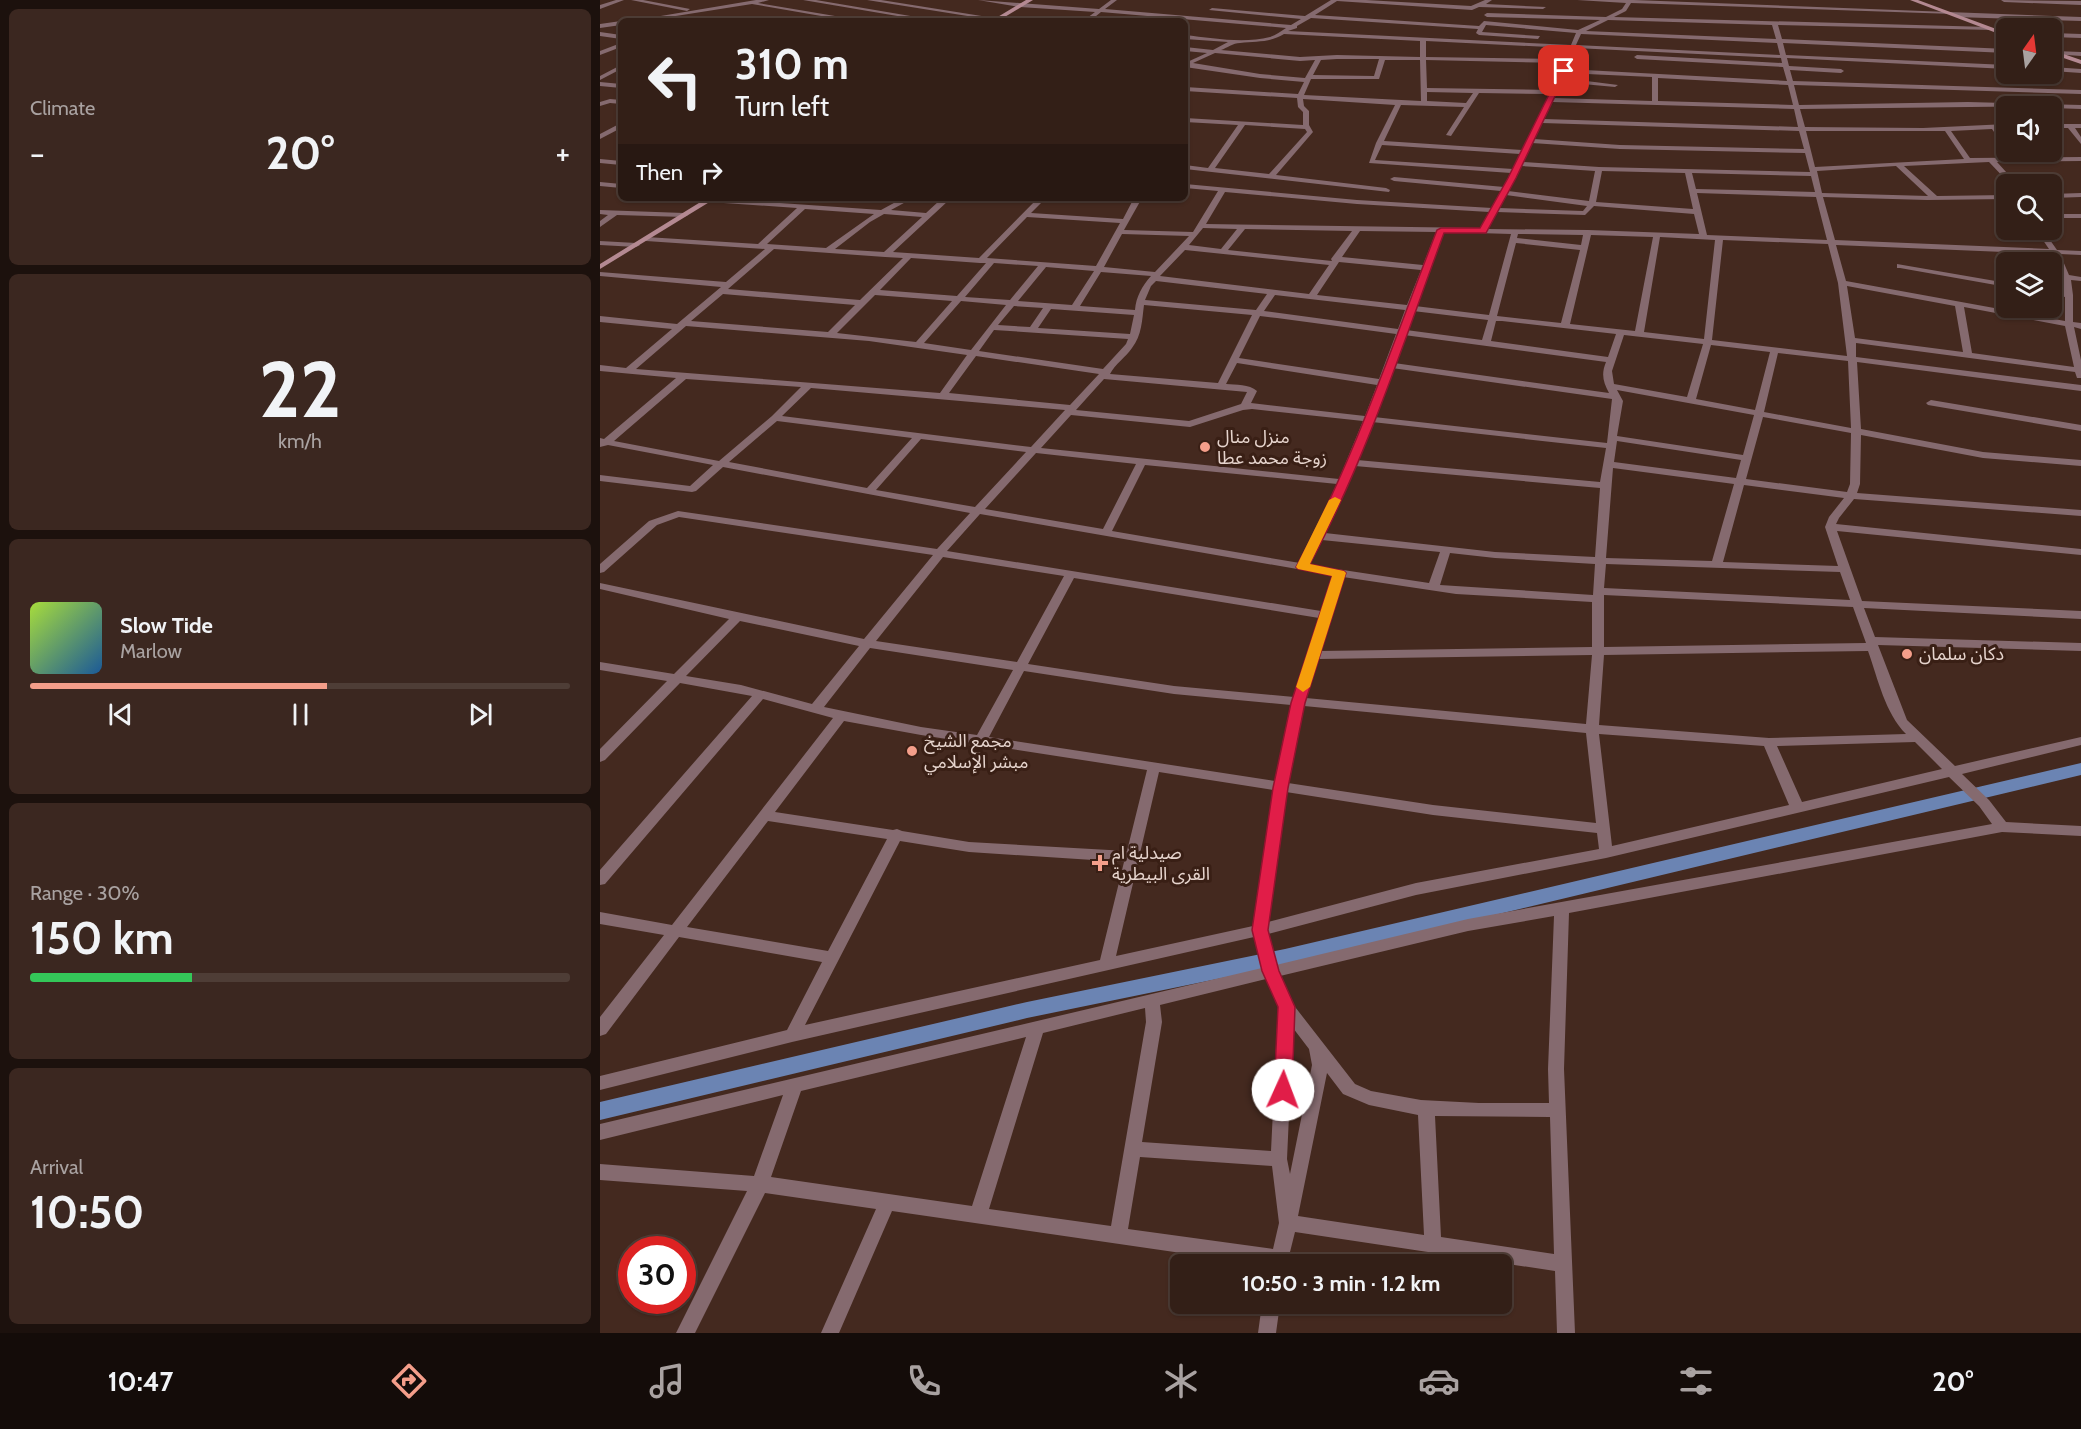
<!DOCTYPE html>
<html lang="en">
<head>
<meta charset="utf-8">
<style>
	body { margin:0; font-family:Cabin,"Noto Sans Arabic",sans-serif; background:#3b2720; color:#f1f3f6; height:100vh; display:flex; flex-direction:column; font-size:22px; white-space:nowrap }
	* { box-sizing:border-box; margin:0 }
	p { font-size:20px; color:#a9a2a1 }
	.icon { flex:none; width:33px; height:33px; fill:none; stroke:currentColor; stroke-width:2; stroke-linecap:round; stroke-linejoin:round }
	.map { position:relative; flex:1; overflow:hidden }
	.side { display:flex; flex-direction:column; gap:9px; padding:9px; background:#1c110d; width:600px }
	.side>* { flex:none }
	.guide { position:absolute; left:18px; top:18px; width:570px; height:183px; border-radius:9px; box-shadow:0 2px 4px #0004,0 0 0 2px #4e3d36; background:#331f17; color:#f1f3f6; overflow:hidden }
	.needle { width:39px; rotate:14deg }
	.controls { position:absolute; left:1396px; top:18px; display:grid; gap:12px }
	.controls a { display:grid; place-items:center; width:66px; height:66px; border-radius:9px; background:#331f17; box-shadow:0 2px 4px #0004,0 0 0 2px #4e3d36; font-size:30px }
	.speed { position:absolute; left:18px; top:1236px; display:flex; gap:12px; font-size:30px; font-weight:700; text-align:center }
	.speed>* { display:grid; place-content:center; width:78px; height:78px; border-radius:50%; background:#331f17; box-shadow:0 2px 4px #0004,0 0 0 2px #4e3d36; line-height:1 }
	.speed .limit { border:9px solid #d22; background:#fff; color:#111 }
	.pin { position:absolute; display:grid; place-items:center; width:51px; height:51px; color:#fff; margin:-26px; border-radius:12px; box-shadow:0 3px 9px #0006 }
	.me { position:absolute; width:66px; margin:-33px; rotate:2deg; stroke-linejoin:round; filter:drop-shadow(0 0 4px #0008) }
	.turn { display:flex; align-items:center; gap:21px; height:126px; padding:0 18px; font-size:27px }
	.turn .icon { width:78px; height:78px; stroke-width:2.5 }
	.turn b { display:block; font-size:42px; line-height:51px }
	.then { display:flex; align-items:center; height:57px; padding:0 18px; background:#0003; gap:12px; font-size:22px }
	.big { font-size:45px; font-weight:700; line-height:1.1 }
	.side .card { flex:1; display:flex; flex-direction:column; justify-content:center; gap:9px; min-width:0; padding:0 21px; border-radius:9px; background:#3b2720 }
	.side .dial { align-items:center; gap:0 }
	.dial b { font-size:78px; line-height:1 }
	.song { display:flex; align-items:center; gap:18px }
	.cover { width:72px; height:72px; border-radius:9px; background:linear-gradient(135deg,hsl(80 70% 55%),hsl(210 70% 35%)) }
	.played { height:6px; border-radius:3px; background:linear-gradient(90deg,#f49e8a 55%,#4e3d36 55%) }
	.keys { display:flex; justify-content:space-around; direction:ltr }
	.heat { display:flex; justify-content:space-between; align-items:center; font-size:33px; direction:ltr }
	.charge { height:9px; border-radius:4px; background:linear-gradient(90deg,#34c759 30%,#4e3d36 0) }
	.trip { position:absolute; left:570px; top:1254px; width:342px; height:60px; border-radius:9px; background:#331f17; box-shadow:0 2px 4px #0004,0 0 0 2px #4e3d36; font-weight:700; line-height:60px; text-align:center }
	.dock { display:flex; height:96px; justify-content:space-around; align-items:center; background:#140c09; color:#a9a2a1 }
	.dock .icon { width:42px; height:42px }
	.dock .current { color:#f49e8a }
	.dock b { font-size:27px; color:#f1f3f6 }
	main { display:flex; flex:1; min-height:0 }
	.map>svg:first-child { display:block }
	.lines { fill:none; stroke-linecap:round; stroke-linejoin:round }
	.canal { fill:#6b84b3; fill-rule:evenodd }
	.street { fill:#856a6f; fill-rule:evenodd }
	.secondary { fill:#b48992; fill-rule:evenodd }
	.route { fill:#e11d48; stroke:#92132f; stroke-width:1.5 }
	.slow { fill:#f59e0b }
	.poi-dot { fill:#f49e8a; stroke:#391f15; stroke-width:2 }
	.labels { text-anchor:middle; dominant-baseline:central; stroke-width:6; stroke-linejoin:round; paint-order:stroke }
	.poi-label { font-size:18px; fill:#e6d4cd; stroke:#391f15; text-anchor:start }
</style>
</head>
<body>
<main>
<section class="side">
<div class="card"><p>Climate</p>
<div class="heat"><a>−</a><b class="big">20°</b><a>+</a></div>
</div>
<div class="card dial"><b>22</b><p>km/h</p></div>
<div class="card">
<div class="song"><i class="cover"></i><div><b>Slow Tide</b><p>Marlow</p></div></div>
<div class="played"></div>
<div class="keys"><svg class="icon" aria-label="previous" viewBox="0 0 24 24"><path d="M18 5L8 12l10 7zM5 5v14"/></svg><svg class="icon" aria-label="pause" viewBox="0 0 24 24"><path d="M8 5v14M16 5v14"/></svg><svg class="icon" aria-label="next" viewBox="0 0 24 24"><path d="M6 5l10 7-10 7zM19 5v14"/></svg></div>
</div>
<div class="card"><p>Range · 30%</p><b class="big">150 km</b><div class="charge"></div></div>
<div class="card"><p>Arrival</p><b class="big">10:50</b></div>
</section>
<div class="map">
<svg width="1481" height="1333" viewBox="0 0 1481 1333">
	<rect width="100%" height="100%" fill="#44291f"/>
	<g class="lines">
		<path class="canal" d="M1481 763V775L685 965 427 1018 0 1120V1102L427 1002 685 949Z"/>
		<path class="street" d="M16 0H24L0 9V5Z
			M31 0H43L90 9 87 11Z
			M156 0H169L158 3 235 16 229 21H222L227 17 152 4 44 21H31Z
			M203 0H216L340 21H327Z
			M267 0H281L413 21H399Z
			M378 0 499 9 511 0H517L505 9 691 25 701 19 609 10 612 8 705 16 731 0H766L871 6 885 0H892L886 4 946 7 943 9 879 7 872 10 737 1 715 15 879 26 884 21 978 30 1000 20 887 17 884 15 887 13 1006 17 1022 9 1026 3 977 0H1034L1481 17V21L1355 17 1353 14 1031 3 1026 11 1014 17 1390 27 1392 30 1178 25 1182 39 1407 49V53L1183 43 1186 55 1407 65V69L1187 58 1189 66 1241 69 1244 71 1241 73 1190 70 1193 81 1481 90V94L1194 85 1199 105 1368 102 1481 105V109L1452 108V106L1200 109 1205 127 1323 128 1407 124V128H1399L1407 142V149L1405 148 1392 129 1351 131 1370 158 1481 157V161L1397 162 1417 184H1410L1389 162 1304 166 1337 196 1407 195V199L1327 200 1223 197 1235 240 1449 249 1436 230H1443L1457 250 1481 251V255L1460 254 1469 275 1481 277V281L1471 280 1473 295V322L1481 323V329L1474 327 1481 360V378H1477L1475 372 1256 343V357L1481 385V391L1257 362 1261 429 1383 452 1481 460V466L1383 458 1261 435 1260 484 1257 493 1481 510V516L1254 499 1239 518 1236 524 1481 549V555L1237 531 1262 601 1481 611V619L1264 608 1275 637 1481 643V651L1278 645 1307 720 1355 766 1481 737V745L1362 774 1389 800 1406 822 1481 826V836L1402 832 969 913 964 1069 975 1333H957L955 1271 695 1232 687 1264H657L292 1211 239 1333H221L276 1209 165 1193 95 1333H76L147 1191 0 1180V1164L154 1176 183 1095 0 1140V1124L662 968 654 937 192 1042 0 1090V1076L187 1030 222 962 79 937 6 1034 0 1036V1017L64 935 0 924V912L72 925 233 718 163 699 5 884 0 885V870L152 696 80 683 5 760 0 762V749L67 681 0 670V662L74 674 129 619 0 589V583L264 639 333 555 79 517 57 525 4 572 0 573V564L49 521 78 511 337 549 370 513 123 467 96 491 92 492 0 481V475L90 486 113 465 8 445 0 447V438L4 439 76 378 0 371V365L26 368 72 329 0 322V316L77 324 121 287 0 276V272L126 282 165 249 46 241 42 239 46 237 158 244 197 208 109 202 105 200 108 198 281 210 303 198H313L291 210 326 213 339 201 330 198H348V201L293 252 379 258 438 198H446L431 213 523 219 534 198H542L524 230 593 232 618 191 585 188V184L757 200 892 208 901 191 794 181 790 179 794 177 904 187 911 173 769 163 776 143 795 105 703 99 704 106 709 111V125L713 132 676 175 786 188 790 190 789 192 585 169V165L608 168 638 125 585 122V118L703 125V112L698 107 697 98 585 91V87L698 94 704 82 660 78 585 67V63L607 53 585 51V47L613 50 628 42 585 39V35C612 38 643 44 670 37 676 35 681 31 686 28L501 12 490 21H483L495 12 420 7ZM711 18 878 29 876 33 879 35 938 39 940 36 882 32 886 25 976 33 971 45 688 31 697 28V26ZM1008 20 1172 25 1176 39 986 31ZM684 34 820 41V57L737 55 700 57 621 50C627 48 633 43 640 43 656 41 669 43 684 34ZM981 34 1177 43 1180 55 976 45ZM826 41 969 48 965 59 826 57ZM975 48 1181 58 1182 63 1037 55 1034 57 1037 59 1183 67 1187 81 966 69ZM615 53 700 61 715 60 705 78 660 74 593 63ZM737 59H779L774 76 713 75 721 60ZM785 60H820L821 101 704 95 711 79H779ZM826 60 963 63 952 90 827 88ZM965 73 1052 77V101L954 98 961 82 1015 87 1018 85 963 78ZM1058 78 1188 85 1193 105 1058 101ZM827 92 873 93 866 103 827 101ZM879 93 950 94 922 150 784 141 801 105 864 107 846 135 851 136ZM952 102 1194 109 1198 127 944 119ZM942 123 1199 131 1204 149 1020 145 934 139ZM645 125 705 129 707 132 669 174 615 168ZM1206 131H1345L1364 159 1215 167ZM932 143 1020 149 1205 153 1210 172 999 167 923 162ZM782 145 920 154 913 169 775 160ZM921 166 995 171 989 201 908 191ZM1296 166 1328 196 1222 193 1217 171ZM1002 171 1085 173 1093 209 996 202ZM1092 173 1211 176 1215 192 1096 189ZM625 192 757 204 889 212 881 228 606 224ZM1097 193 1216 197 1227 240 1107 235ZM906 195 987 206 983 211 899 208ZM994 206 1094 214 1099 234 988 230 888 229 897 212 985 215ZM205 209 274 214 226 248 167 244ZM284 214 322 217 284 252 235 249 270 222ZM427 217 520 223 496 266 387 258ZM603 228 637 229 621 249 589 245ZM645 229 752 231 731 259 732 261 628 250ZM760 231 836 232 823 265 742 257ZM844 232 911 234 889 315 815 306ZM522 234 589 236 555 272 504 267ZM918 234 983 235 981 245 917 238ZM991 235 1053 237 1035 331 970 324ZM1060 237 1115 240 1104 339 1044 332ZM1123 240 1228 244 1238 283 1247 356 1112 340ZM916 243 980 250 961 323 897 316ZM1236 245 1452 254 1462 277 1464 292 1452 290V294L1465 297V321L1246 281ZM174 249 285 257 303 258 260 300 128 289ZM585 250 729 265 709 294 560 276ZM311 258 380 263H386L357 296 280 290ZM739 262 821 270 807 305 717 295ZM394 263 438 266 410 300 365 297ZM446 267 494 271 472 305 418 301ZM501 272 551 276C542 286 536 297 535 310L480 306ZM556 281 667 294 656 310 545 300 551 286ZM1247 286 1355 306 1363 352 1255 338ZM123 294 255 305 228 332 91 321ZM275 295 352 301 316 342 237 333ZM675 295 805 310 798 329 664 311ZM361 301 406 305 371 350 324 343ZM544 305 652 315 618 383 510 374C515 364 526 357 532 348 542 335 542 320 544 305ZM414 306 443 308 430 327 398 325ZM1364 307 1465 326 1474 367 1372 353ZM451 309 534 315 530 334 438 328ZM813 311 888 320 882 340 806 330ZM660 316 677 318 796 334 779 379 639 358ZM896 321H902L1016 334 1008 357 891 341ZM86 326 269 341 367 355 340 393 36 369ZM394 330 528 339 526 344 503 369 379 351ZM804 335 1006 362C1001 374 1003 382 1009 393L794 363ZM1024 335 1103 344 1087 397 1014 384 1012 371ZM1111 345 1170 352 1155 410 1096 399ZM1178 353 1248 361 1251 428 1164 412ZM376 356 499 374 470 405 349 393ZM637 363 777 385 765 416 651 403 657 391C649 384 636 385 626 384ZM792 368 1012 399 1007 443 774 417 786 385 789 383 787 381ZM86 379 201 387 172 416 119 461 14 441ZM504 379 647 392 641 404 589 421 476 410ZM211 388 465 410 431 447 182 416ZM1017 390 1154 415 1143 455 1017 436 1023 401ZM652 409 763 421 739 479 441 448 471 415 590 427 643 410ZM1163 417 1251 433 1250 484 1247 492 1146 479ZM177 421 312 438 267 488 129 462ZM772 422 1006 448 1000 482 757 460ZM321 439 426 452 375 507 276 490ZM1017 441 1141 460 1136 478 1014 462ZM436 453 536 464 503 529 385 509ZM545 465 737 484 700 563 512 531ZM755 466 1000 488 995 557 895 552 725 533ZM1013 468 1134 484 1112 561 1006 558ZM1144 485 1244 498 1229 517 1225 527 1238 566 1123 562ZM380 514 703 570 733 575 721 611 347 551ZM722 540 840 552 829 583 710 565ZM850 553 895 558 995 564 993 595 840 585ZM343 557 464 576 417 662 276 641ZM1006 564 1240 572 1250 600 1004 588ZM743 577 856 594 992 602V647L720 651ZM474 578 719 618 694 697 574 686 428 664ZM1004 595 1253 607 1266 643 1004 647ZM140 621 259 646 212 704 141 685 86 676ZM270 648 413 670 377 735 321 727 224 707ZM1268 651C1278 679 1285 713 1306 734L1169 738 999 725 1004 655ZM992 655 986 724 706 698 718 659ZM424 671 574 694 691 705 675 781 389 737ZM704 706 986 733 996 823 833 805 688 783ZM244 721 321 735 547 770 527 851 369 842 302 831 297 829 293 830 175 812ZM999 734 1164 746 1189 805 1012 846ZM1315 742 1342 769 1202 802 1177 746ZM559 772 673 790 653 926 516 956ZM1349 777 1379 806 1392 824 868 919 676 965 668 934 816 895 1006 858ZM686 792 833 815 997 833 999 849 816 883 668 922ZM168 821 287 839 228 951 87 927ZM300 841 369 852 524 862 500 960 205 1025ZM954 916 948 1069 949 1103H879L821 1100 771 1091 755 1084 692 1003 680 976 868 931ZM666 979 678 1007 671 1151 542 1142 562 1022 560 1005ZM545 1008 546 1022 511 1226 389 1209 443 1033ZM693 1028 709 1049 712 1065 690 1174 687 1159ZM426 1037 372 1206 171 1177 201 1091ZM727 1073 743 1094 769 1105 818 1115 824 1235 698 1216ZM835 1116 950 1117 954 1254 841 1237ZM540 1157 672 1166 679 1223 673 1249 528 1229Z
			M1401 0 1481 1V5L1404 2Z
			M21 21V25L0 28V24Z
			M0 32 21 35V39L0 36Z
			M1452 33 1481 34V38L1452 37Z
			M21 43V47L0 55V51Z
			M1455 51 1481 52V56L1453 54Z
			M21 65V69L0 80V76Z
			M1452 67 1481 69V73L1452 71Z
			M0 82 21 84V88L0 86Z
			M10 99 21 100V104L10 103 0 106V102Z
			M21 123V128L0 139V134Z
			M1452 124H1481V128H1475L1481 137V144L1468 128H1452Z
			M0 159 21 161V165L0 163Z
			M0 182 21 184V188L0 186Z
			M1481 193V197L1452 198V194Z
			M0 210 84 213 88 215 84 217 17 215 0 227V221L8 215 0 214Z
			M1452 214H1481V218H1452Z
			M0 241 36 243 40 245 36 247 0 245Z
			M1297 264 1407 283V287L1300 268H1297Z
			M1331 400 1481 425V431L1328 405 1326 403Z
			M662 1304H680L676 1333H658Z"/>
		<path class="secondary" d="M426 0H433L398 21H391Z
			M1310 0H1318L1407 33V37Z
			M1452 50 1481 60V64L1452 54Z
			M107 198H116L0 269V264Z"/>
	</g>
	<path class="route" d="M961 70 967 71 916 178 886 233H844C803 344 766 459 710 564L744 571 746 573 705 703 688 788 668 930 679 971 695 1007 692 1090 689 1096 683 1098 676 1096 674 1090 678 1007 662 971 652 930 673 788 691 703 732 576 698 569 696 567C754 460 793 343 837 230L841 228H880L908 178Z"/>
	<path class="slow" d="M735 497 741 500 710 564 744 571 746 573 710 687 703 692 696 687 732 576 698 569 696 567 729 500Z"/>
	<g class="poi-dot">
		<circle cx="605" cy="447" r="6"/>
		<circle cx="1307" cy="654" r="6"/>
		<circle cx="312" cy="751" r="6"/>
		<path d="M497 854h6v6h6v6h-6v6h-6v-6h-6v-6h6z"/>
	</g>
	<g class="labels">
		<g class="poi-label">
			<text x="617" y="437">منزل منال<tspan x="617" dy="21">زوجة محمد عطا</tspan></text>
			<text x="1319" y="654">دكان سلمان</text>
			<text x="324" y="741">مجمع الشيخ<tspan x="324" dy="21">مبشر الإسلامي</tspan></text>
			<text x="512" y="853">صيدلية ام<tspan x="512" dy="21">القرى البيطرية</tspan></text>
		</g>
	</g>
</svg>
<div class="controls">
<a><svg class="needle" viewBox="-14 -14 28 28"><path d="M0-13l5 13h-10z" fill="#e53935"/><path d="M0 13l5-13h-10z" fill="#a9a2a1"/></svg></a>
<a><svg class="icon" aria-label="sound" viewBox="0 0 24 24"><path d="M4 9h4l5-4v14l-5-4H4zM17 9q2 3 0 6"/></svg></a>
<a><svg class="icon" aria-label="search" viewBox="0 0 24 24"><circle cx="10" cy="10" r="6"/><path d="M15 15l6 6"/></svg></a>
<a><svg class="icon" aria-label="layers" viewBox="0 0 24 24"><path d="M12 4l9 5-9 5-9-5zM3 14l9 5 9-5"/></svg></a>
</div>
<div class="speed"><div class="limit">30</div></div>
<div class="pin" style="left:964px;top:71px;background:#d93025"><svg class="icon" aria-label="arrive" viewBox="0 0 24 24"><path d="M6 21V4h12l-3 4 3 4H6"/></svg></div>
<svg class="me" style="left:683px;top:1090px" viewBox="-20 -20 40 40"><circle r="19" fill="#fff"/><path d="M0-13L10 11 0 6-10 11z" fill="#e11d48"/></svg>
<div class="trip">10:50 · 3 min · 1.2 km</div>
<div class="guide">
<div class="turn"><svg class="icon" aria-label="left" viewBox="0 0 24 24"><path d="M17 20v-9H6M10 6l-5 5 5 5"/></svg><div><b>310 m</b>Turn left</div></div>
<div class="then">Then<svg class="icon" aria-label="right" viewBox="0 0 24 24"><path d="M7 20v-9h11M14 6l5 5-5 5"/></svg></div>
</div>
</div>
</main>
<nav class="dock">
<b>10:47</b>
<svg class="icon current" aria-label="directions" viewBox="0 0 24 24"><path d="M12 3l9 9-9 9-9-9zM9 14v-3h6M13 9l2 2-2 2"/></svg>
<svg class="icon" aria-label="music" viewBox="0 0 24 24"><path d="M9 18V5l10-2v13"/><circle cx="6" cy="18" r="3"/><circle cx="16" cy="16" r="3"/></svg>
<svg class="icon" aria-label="phone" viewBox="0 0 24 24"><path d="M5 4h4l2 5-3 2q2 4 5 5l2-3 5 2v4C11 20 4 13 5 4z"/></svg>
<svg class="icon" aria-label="climate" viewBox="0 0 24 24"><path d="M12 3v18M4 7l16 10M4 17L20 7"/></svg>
<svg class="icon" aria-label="car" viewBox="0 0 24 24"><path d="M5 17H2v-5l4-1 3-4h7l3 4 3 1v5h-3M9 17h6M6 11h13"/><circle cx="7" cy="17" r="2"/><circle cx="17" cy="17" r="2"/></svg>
<svg class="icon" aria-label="filters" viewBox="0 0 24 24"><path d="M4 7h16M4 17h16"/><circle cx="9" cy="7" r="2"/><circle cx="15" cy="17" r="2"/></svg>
<b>20°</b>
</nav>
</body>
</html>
